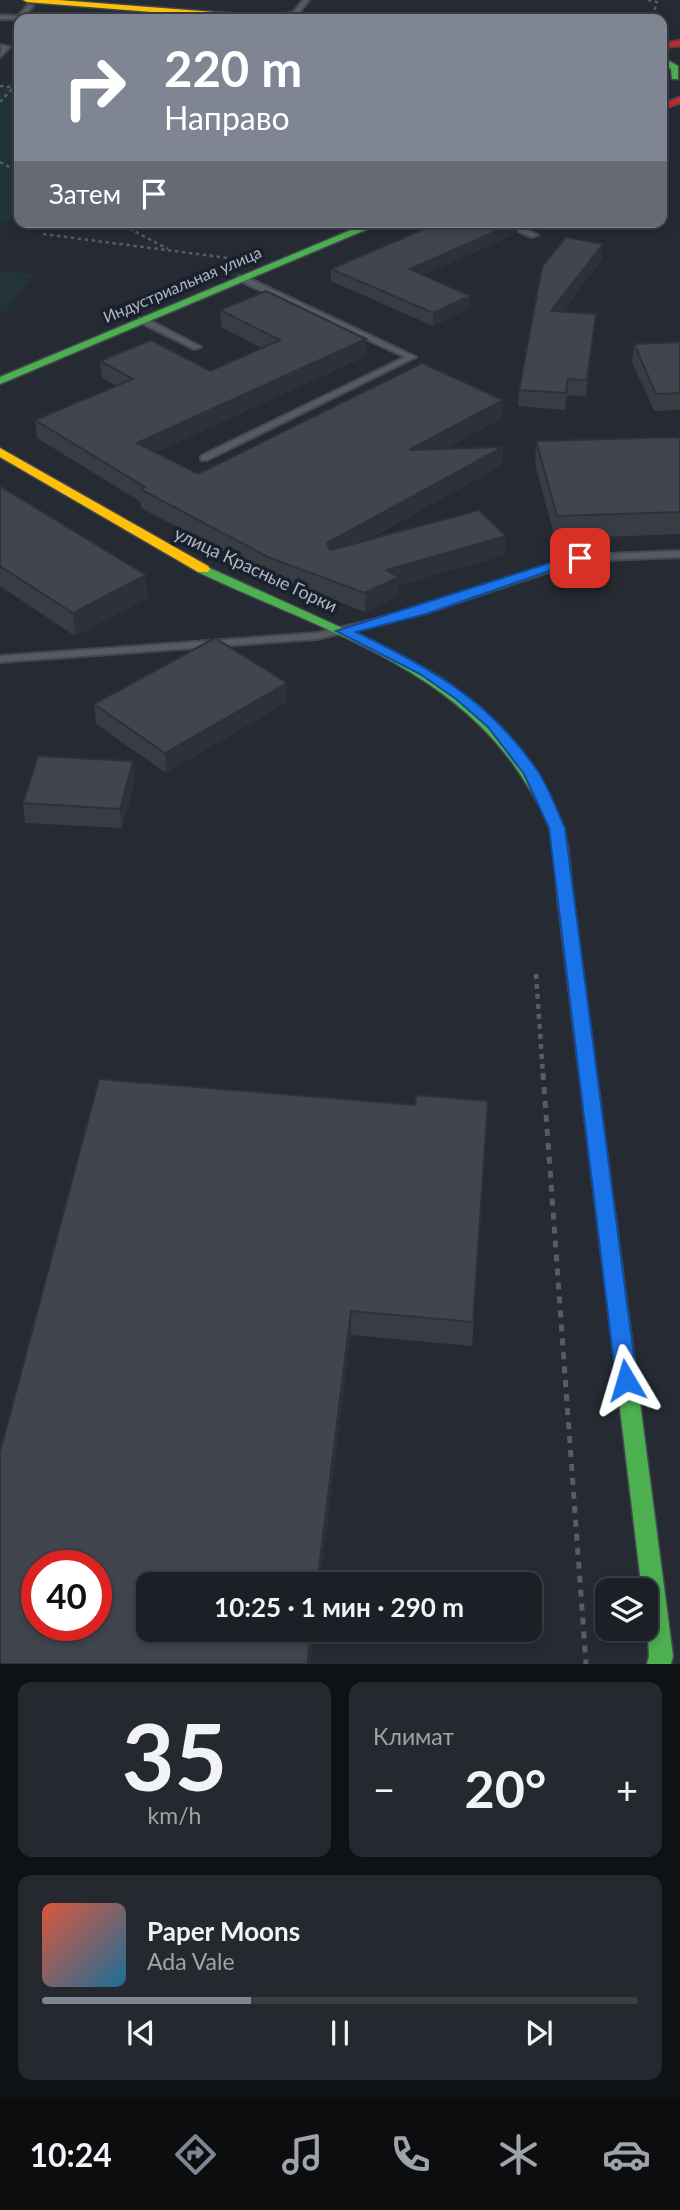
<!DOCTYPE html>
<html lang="ru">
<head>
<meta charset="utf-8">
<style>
	body { margin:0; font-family:Lato,sans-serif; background:#25282e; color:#f1f3f6; height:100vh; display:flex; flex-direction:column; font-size:26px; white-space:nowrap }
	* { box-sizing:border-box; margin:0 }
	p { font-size:23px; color:#a0a3a7 }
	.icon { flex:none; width:38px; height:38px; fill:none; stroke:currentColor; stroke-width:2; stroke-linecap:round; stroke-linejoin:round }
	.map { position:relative; height:1664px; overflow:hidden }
	.details { display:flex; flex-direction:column; gap:18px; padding:18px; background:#0f1215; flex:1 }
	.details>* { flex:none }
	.guide { position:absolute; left:14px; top:14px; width:653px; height:214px; border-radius:14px; box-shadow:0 4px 10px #0003,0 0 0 2px #3a3e43; background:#7f8592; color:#fff; overflow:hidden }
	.buttons { position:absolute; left:595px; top:1578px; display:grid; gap:14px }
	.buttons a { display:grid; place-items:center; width:63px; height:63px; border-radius:14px; background:#1c2026; box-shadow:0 4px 10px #0003,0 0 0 2px #3a3e43; font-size:35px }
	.speed { position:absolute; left:21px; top:1550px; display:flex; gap:14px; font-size:35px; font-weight:700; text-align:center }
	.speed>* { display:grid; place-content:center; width:91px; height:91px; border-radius:50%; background:#1c2026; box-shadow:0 4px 10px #0003,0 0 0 2px #3a3e43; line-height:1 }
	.speed .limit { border:10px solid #d22; background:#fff; color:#111 }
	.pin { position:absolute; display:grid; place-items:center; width:60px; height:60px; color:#fff; margin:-30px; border-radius:14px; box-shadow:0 4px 10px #0006 }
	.me { position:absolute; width:77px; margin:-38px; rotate:353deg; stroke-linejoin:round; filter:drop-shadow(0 0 5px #0008) }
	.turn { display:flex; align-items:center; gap:24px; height:147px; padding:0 35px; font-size:32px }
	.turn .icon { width:91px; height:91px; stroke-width:2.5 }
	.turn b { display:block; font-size:49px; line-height:60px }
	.then { display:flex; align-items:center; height:66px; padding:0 35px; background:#0003; gap:14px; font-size:26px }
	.big { font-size:52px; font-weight:700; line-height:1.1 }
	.details .card { flex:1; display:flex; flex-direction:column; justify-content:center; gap:10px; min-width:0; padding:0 24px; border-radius:14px; background:#25282e }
	.details .dial { align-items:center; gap:0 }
	.dial b { font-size:91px; line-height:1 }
	.song { display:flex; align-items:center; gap:21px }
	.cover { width:84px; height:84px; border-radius:10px; background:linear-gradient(135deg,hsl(10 70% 55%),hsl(200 70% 35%)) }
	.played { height:7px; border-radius:4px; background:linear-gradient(90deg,#7f8592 35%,#3a3e43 35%) }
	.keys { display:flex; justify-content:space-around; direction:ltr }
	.heat { display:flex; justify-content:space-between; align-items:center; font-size:38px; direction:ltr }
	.details .tiles { flex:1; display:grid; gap:18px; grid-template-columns:1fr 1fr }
	.card:last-child { grid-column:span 2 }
	.trip { position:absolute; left:136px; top:1572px; width:406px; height:70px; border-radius:14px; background:#1c2026; box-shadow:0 4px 10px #0003,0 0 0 2px #3a3e43; font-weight:700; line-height:70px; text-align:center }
	.tabs { display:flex; height:112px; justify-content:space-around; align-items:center; background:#0b0d0f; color:#a0a3a7 }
	.tabs .icon { width:49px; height:49px }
	.tabs .on { color:#7f8592 }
	.tabs b { font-size:32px; color:#f1f3f6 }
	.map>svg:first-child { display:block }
	.green { fill:#233438 }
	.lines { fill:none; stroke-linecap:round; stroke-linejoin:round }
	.lane-casing { stroke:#434850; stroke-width:4 }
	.fast-casing { stroke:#434850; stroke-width:3 }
	.slow-casing { stroke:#434850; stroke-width:3 }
	.jam-casing { stroke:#434850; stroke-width:3 }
	.path-far2 { stroke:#585d64; stroke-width:2.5; stroke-dasharray:3.5 3.5; stroke-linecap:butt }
	.path-far1 { stroke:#585d64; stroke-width:4.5; stroke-dasharray:5 5; stroke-linecap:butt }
	.path { stroke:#585d64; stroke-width:5; stroke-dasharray:7 7; stroke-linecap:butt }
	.lane { fill:#565a61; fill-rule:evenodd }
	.fast { fill:#4caf50; fill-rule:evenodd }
	.slow { fill:#ffc107; fill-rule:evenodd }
	.jam { fill:#c62828; fill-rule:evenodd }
	.wall { fill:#383c43 }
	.shaded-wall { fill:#2e3137 }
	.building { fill:#41464e; stroke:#2e3137; stroke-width:2; fill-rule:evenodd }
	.route { fill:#1a73e8; stroke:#114b97; stroke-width:2 }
	.labels { text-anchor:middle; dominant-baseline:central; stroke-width:7; stroke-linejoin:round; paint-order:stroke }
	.far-street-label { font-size:16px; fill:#afb6c5; stroke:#1a212d }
	.street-label { font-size:18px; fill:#afb6c5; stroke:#1a212d }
</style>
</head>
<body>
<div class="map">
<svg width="680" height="1664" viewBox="0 0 680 1664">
	<rect width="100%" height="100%" fill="#262b33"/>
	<path class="green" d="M19 72V92L15 107 19 115V219L0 223V93Z
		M0 271 34 274 5 312 0 311Z"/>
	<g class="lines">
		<defs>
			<path id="lane" d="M303 0H309L298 14 276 19H265L294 12Z
				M28 5 33 6 22 19H0V15L18 16Z
				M0 45 10 47 0 57 2 49Z
				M498 222H510L538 235 531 237Z
				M238 276H244L416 357 207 460H201V456L405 357 238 280Z
				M139 318H145L201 347 194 349 139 322Z
				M680 551V557L581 561 426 613 317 639 0 662V656L317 633 419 609 580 555Z"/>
			<path id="fast" d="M662 57 678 66V79H672L671 69 662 63Z
				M370 222H384L0 384V377Z
				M203 565 395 652 440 677 480 707 515 743 561 819 568 847 574 903 572 907H560L558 903C555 877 556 849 548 824 542 807 531 792 522 777 450 664 313 627 198 572V566Z
				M620 1317 627 1320 630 1326 673 1656 671 1664H647L649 1656 646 1591H642L610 1326 613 1320Z"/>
			<path id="slow" d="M23 0H58L266 16 270 19H238L27 2Z
				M0 448 208 566 210 569 208 572H198L0 457Z
				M566 897 574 903 630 1326 627 1332 620 1335 613 1332 610 1326 558 903Z"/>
			<path id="jam" d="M680 40V46L662 48V44Z
				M680 97V103L662 110V104Z"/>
		</defs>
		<use href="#lane" class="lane-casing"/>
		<use href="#fast" class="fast-casing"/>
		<use href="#slow" class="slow-casing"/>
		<use href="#jam" class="jam-casing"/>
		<path class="path-far2" d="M648 0 657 2 652 19
			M0 86 19 88
			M0 102 14 87
			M0 162 19 172
			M117 222 168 249
			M43 234 228 258"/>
		<path class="path-far1" d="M536 974 543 1075"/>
		<path class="path" d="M543 1073 586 1664"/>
		<use href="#lane" class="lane"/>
		<use href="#fast" class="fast"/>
		<use href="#slow" class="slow"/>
		<use href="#jam" class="jam"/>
	</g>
	<path class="wall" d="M522 222H562L543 231Z
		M517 233 423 275 470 296V308L433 326 331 281V269Z
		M602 259 562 312 594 330 586 397 567 395 565 410 518 406 519 390 542 267Z
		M220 310 366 339V356L156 452 198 474 502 418 445 449 503 447 502 465 363 542 506 536 505 555 399 585V596L365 612 271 576 141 508V502L37 438 35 420 116 386 102 378 100 361 210 371 262 348 221 327Z
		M680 342V410L654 411 632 362 634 344Z
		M680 437V534L555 539 535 463 536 441Z
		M0 486 148 598 75 636 0 586Z
		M287 702 166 773 96 724 94 704Z
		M133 761 135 780 122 828 25 823 23 803Z
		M488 1101 472 1346 351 1335 149 1629H315L310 1664H0L415 1105Z"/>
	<path class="shaded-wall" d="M518 222 517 233 409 281 410 269Z
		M544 222H562L543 231Z
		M603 244 602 259 550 327 551 311Z
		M470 296V308L433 326V313Z
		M366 339V356L138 461 137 443Z
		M503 400 502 418 409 468V450Z
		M503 447 502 465 327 561V543Z
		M506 536 505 555 399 585V596L365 612V593L386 570Z
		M146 575 148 598 75 636 73 613Z
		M287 683V702L166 773 165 753Z
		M133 761 135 780 122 828 120 809Z
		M351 1311V1335L320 1584H317Z
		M312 1629H315L310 1664H307Z"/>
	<path class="building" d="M440 222H517L410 269 470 296 433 313 331 269Z
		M566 237 603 244 551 311 596 314 587 380 568 379 566 393 519 390 542 267Z
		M266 291 366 339 137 443 198 474 422 363 503 400 409 450 503 447 327 543 330 550 479 510 506 536 386 570 399 577 365 593 270 558 140 489 145 487 35 420 133 379 100 361 151 340 210 371 280 340 220 310Z
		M680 342V393L656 394 634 344Z
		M680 437V512L557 516 536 441Z
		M0 486 146 575 73 613 0 566Z
		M215 638 287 683 165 753 94 704Z
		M38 756 133 761 120 809 23 803Z
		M99 1079 415 1105 416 1095 488 1101 473 1322 351 1311 317 1584H149V1629H312L307 1664H0V1452ZM37 1566H96V1626H37Z"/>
	<path class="route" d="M575 555 586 558 426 614 356 632C431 668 488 699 537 770 549 787 556 809 565 828L637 1380 634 1386 626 1389 619 1386 616 1380 549 828 524 774 488 727 456 699 420 674 336 631Z"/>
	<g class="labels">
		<g class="far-street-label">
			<text transform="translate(182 284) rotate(-23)">Индустриальная улица</text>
		</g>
		<g class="street-label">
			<text transform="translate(256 569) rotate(25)">улица Красные Горки</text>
		</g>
	</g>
</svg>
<div class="buttons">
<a><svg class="icon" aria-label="layers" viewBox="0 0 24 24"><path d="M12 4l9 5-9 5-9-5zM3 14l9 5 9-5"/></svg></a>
</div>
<div class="speed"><div class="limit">40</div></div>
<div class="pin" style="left:580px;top:558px;background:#d93025"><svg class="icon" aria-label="arrive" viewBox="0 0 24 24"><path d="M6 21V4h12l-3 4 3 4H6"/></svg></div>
<svg class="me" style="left:626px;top:1380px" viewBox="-20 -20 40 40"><path d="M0-17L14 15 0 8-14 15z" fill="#1a73e8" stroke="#fff" stroke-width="4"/></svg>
<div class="trip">10:25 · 1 мин · 290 m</div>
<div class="guide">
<div class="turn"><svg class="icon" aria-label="right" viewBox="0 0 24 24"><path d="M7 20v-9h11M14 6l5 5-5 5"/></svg><div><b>220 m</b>Направо</div></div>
<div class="then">Затем<svg class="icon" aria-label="arrive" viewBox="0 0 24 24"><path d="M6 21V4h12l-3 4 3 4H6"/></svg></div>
</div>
</div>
<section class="details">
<div class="tiles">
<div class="card dial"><b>35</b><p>km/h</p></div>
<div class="card"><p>Климат</p>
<div class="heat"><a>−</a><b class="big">20°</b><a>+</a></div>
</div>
<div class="card">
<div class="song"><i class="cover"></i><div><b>Paper Moons</b><p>Ada Vale</p></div></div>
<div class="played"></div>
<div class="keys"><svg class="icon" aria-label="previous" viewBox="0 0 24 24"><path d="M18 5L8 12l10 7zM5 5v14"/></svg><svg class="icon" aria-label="pause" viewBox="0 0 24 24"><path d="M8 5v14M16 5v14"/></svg><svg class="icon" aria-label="next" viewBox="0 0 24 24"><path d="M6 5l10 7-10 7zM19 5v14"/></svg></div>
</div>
</div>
</section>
<nav class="tabs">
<b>10:24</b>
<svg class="icon on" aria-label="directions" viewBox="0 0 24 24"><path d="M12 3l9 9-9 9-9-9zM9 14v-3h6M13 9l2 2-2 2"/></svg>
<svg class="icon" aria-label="music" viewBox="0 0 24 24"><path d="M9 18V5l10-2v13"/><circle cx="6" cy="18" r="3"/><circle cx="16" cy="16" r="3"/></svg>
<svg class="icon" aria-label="phone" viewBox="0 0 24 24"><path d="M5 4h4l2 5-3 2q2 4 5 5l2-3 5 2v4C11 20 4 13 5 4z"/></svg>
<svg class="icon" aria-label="climate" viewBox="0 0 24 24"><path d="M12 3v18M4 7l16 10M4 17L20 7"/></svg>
<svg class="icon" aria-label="car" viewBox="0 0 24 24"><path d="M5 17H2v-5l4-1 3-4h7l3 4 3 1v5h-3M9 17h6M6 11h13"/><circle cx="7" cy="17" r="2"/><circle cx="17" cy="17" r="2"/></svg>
</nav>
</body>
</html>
